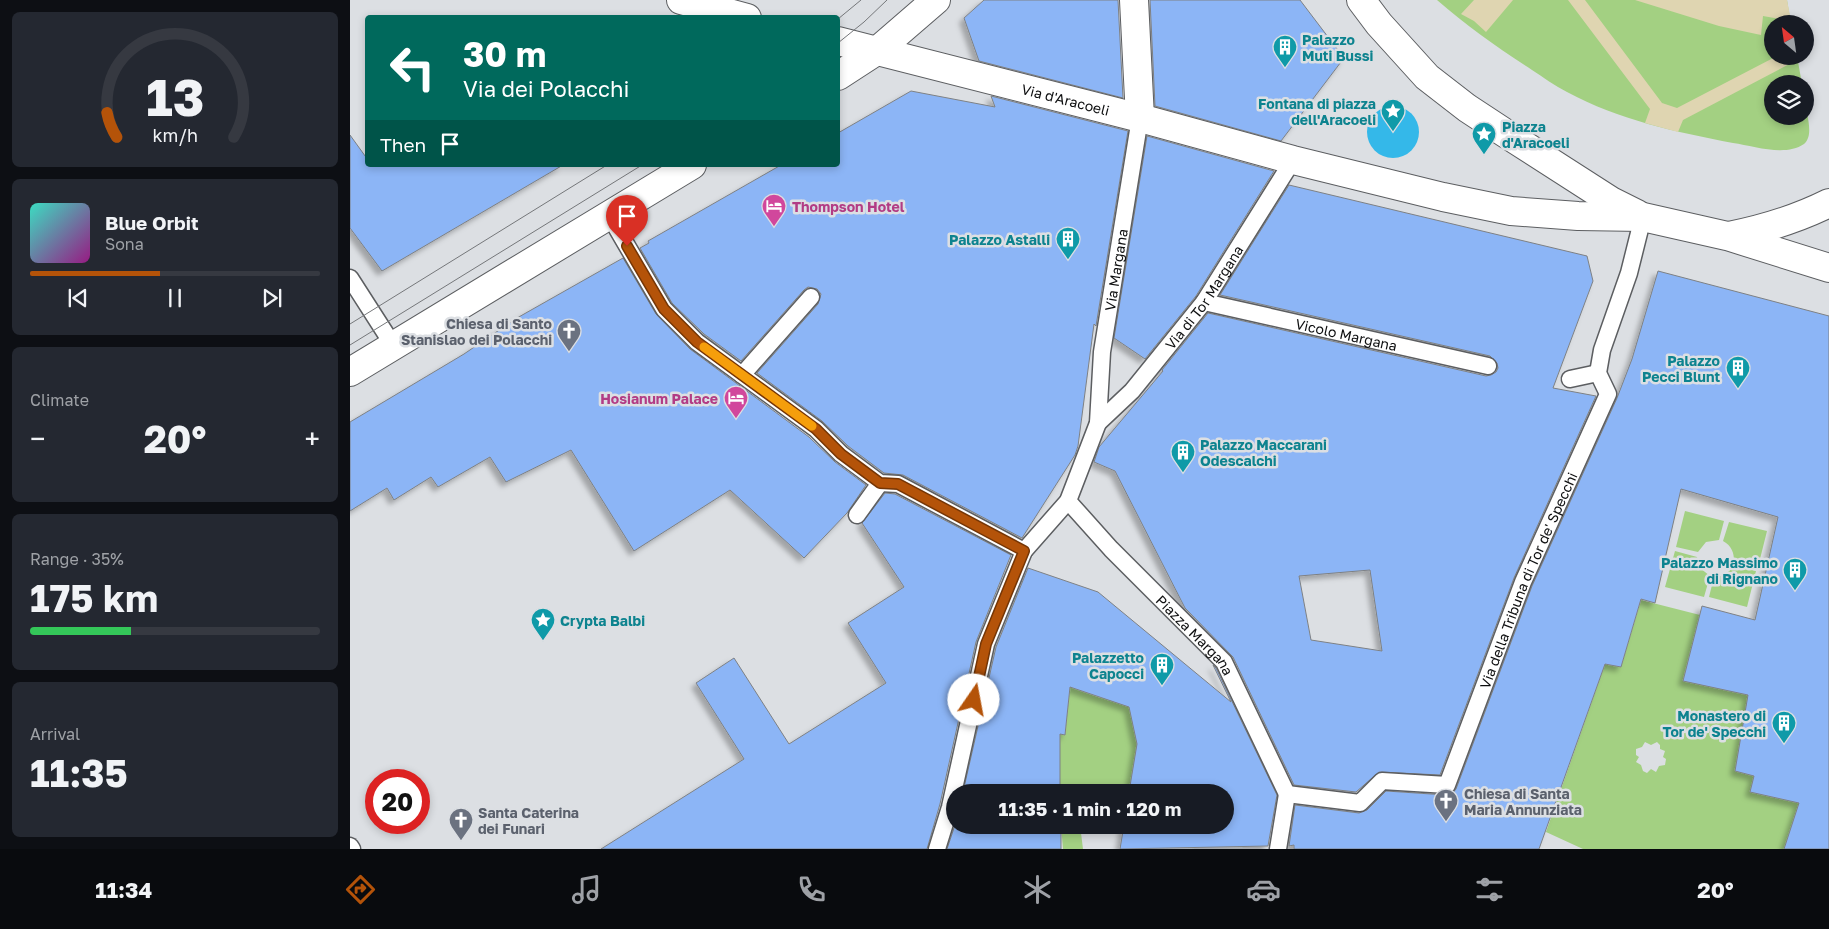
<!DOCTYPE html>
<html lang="en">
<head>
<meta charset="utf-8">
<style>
	body { margin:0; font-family:"Golos Text",sans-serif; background:#242831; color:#f1f3f6; height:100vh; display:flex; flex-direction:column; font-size:19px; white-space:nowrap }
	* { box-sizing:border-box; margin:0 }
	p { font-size:16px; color:#9ea1a6 }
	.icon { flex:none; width:28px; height:28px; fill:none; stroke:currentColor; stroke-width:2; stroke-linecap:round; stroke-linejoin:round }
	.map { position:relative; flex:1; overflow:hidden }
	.details { display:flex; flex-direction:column; gap:12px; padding:12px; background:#0d0f14; width:350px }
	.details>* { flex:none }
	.top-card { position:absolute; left:15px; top:15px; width:475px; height:152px; border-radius:5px; box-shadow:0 2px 8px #0003; background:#00695c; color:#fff; overflow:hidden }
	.needle { width:32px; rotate:331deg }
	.tools { position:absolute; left:1414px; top:15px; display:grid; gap:10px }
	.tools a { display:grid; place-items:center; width:50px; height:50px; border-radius:50%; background:#171b24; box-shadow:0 2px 8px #0003; font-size:25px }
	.speed { position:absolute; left:15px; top:769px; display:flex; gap:10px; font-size:25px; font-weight:700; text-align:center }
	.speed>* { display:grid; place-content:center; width:65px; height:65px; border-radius:50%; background:#171b24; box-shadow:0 2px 8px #0003; line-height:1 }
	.speed .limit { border:8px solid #d22; background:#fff; color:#111 }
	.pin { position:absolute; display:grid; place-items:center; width:42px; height:42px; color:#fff; margin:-51px -21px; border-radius:50% 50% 50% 0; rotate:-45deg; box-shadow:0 0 5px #0007 }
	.pin .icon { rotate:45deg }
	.me { position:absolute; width:55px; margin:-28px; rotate:12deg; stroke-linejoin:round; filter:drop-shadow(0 0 4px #0008) }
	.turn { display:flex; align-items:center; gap:18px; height:105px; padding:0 15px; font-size:22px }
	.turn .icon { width:65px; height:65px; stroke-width:2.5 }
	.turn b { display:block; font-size:35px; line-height:42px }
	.then { display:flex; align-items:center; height:48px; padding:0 15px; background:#0003; gap:10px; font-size:19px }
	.big { font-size:38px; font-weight:700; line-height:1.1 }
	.details .tile { flex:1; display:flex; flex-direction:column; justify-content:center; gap:8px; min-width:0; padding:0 18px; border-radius:8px; background:#242831 }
	.details .dial { align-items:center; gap:0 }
	.dial svg { height:130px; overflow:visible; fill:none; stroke:#363941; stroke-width:7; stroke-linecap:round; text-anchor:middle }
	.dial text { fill:#f1f3f6; stroke:none }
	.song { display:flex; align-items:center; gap:15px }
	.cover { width:60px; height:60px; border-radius:8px; background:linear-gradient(135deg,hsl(170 70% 55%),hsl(310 70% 35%)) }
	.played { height:5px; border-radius:2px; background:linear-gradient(90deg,#b45309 45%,#363941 45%) }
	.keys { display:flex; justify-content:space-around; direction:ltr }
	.heat { display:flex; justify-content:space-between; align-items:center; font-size:28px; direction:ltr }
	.charge { height:8px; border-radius:4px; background:linear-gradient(90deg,#34c759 35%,#363941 0) }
	.trip { position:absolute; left:596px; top:784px; width:288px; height:50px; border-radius:25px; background:#171b24; box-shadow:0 2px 8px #0003; font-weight:700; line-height:50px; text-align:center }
	.dock { display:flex; height:80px; justify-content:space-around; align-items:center; background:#090b0e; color:#9ea1a6 }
	.dock .icon { width:35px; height:35px }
	.dock .selected { color:#b45309 }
	.dock b { font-size:22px; color:#f1f3f6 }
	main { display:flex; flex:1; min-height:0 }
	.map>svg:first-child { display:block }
	.green { fill:#a3d082; fill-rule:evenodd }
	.sand { fill:#dfd5b1 }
	.water { fill:#34b8e9 }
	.building { fill:#8cb5f6; stroke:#7e8184; fill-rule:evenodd; filter:url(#shadow) }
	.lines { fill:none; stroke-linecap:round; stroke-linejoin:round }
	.lane-casing { stroke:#5c5e61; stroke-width:19 }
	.street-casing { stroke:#5c5e61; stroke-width:30 }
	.secondary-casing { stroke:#5c5e61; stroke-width:30 }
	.lane { stroke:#fff; stroke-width:16 }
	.street { stroke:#fff; stroke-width:28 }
	.secondary { stroke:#fff; stroke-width:28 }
	.tram { stroke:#75777a; stroke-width:1 }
	.route-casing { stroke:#753606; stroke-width:12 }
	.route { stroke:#b45309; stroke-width:9 }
	.slow { stroke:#f59e0b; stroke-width:9 }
	.labels { text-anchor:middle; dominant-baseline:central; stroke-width:5; stroke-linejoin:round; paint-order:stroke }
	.culture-label { font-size:14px; font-weight:bold; fill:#0d838f; stroke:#dcdfe3; text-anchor:end }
	.street-label { font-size:14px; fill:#0e0f10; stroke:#dcdfe3 }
	.hotel-label { font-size:14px; font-weight:bold; fill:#b23c85; stroke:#dcdfe3; text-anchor:start }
	.worship-label { font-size:14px; font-weight:bold; fill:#5b616d; stroke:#dcdfe3; text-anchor:start }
</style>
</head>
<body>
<main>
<section class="details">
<div class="tile dial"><svg viewBox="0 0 100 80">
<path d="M14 69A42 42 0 1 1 86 69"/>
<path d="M14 69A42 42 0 0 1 8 54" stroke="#b45309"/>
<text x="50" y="56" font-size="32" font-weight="700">13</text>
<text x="50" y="72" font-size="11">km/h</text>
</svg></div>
<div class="tile">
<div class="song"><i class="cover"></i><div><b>Blue Orbit</b><p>Sona</p></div></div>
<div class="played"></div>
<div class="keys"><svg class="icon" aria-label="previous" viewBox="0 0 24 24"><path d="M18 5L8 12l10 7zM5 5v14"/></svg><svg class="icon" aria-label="pause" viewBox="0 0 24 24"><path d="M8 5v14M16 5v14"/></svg><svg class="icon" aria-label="next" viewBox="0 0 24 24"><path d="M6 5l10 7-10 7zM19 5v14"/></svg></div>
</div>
<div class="tile"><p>Climate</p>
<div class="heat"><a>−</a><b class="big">20°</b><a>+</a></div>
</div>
<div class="tile"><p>Range · 35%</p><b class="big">175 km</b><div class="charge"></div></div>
<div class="tile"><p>Arrival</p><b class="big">11:35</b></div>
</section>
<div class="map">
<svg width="1479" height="849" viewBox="0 0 1479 849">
	<defs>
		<filter id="shadow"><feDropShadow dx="-4.5" dy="4.5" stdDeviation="2.5" flood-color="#0004"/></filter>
	</defs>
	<rect width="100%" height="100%" fill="#dcdfe3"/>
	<path class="green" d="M1087 0H1437L1441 24H1422V56H1447L1452 84H1422V116H1455V104C1457 115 1464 136 1454 144 1435 157 1404 146 1383 143 1326 132 1269 120 1217 92 1205 86 1193 77 1182 70 1148 48 1117 26 1087 0Z
		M1335 511 1374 521 1369 540 1356 542 1348 552 1326 547Z
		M1379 522 1417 531 1408 567 1384 561C1384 553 1382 546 1373 541Z
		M1325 551 1347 557 1350 568 1360 576 1354 597 1315 587Z
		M1383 566 1406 571 1397 607 1359 597 1364 577C1372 577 1379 573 1383 566Z
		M1291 600 1350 615 1333 680 1415 699 1395 715 1385 771 1404 776 1400 792 1449 803 1434 849H1233L1196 832 1255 664 1271 667ZM1295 742 1301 745 1307 742 1310 745V749L1315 751 1313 757 1316 759 1315 765 1309 766 1306 772 1301 769 1297 773 1293 771 1291 765 1286 762 1289 757 1286 755V749L1292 747Z
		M720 687 751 698 776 690 812 786 810 792H710V775L686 733 715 734Z
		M711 825H730L733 849H713Z"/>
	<path class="sand" d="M1124 0H1163L1136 32 1124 21 1111 14Z
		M1218 0H1235L1312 103 1327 108 1427 56H1447V60L1333 120 1328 132 1295 123 1300 109Z
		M1285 0H1437L1441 21 1413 16 1411 35 1369 26Z"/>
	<path class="water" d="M1017 132a26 26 0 1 1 52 0a26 26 0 1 1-52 0Z"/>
	<path class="building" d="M634 0H768L773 98 629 61 614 18Z
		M800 0H950L994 58 931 141 805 106Z
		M561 91 645 107 641 96 778 131 746 326 744 324 728 446 725 455 672 538 553 475 534 473 498 446 472 421 407 373 468 304 471 294 467 289 458 287 454 290 391 361 354 334 322 303 290 248 299 243 298 241 431 165H488V133Z
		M0 135 18 160V165H213L32 271 0 228Z
		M797 136 924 171 846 296 795 359 764 338Z
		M939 185 1237 256 1243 281 1203 388 1246 396 1164 578 1090 775 1029 772 1006 792 944 785 883 657 835 608 765 471 744 462 749 447 813 371 812 370 858 313 1136 376 1141 375 1146 372 1148 368 1147 363 1140 356 870 295ZM1020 570 1032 651 961 640 949 576Z
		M273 258 306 314 340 349 459 437 485 462 516 485 497 513 454 558 380 490 284 551 221 450 156 482 140 457 88 487 81 477 44 500 37 488 0 511V422L114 354 167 318Z
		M1308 271 1479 316V849H1434L1449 803 1400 792 1404 776 1385 771 1398 695 1333 681 1352 606 1405 620 1428 517 1331 489 1305 603 1291 599 1271 667 1255 664 1189 849H944V845L939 846 945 805 1009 813 1017 810 1036 791 1096 795 1102 794 1106 789 1182 586 1267 398 1282 359Z
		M535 493 545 494 661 555 626 642 590 804 577 849H251L394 759 346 683 384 658 439 744 536 683 498 623 554 587 512 523Z
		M678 568 748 592 881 702 863 665 866 668 927 795 918 846 770 849 774 825H875V792H779L787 744 779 707 720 687 715 735 710 734V792H613L646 647Z
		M605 825H711V849H597Z"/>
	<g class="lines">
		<defs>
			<g id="lane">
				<path d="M259 215 314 309 347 342 466 429 491 454 530 483 548 484 674 551"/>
				<path d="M0 278 43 345"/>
				<path id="s1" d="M854 302 1138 366"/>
				<path d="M392 375 461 297"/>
				<path d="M1220 379 1248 373"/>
				<path id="s2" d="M748 423 782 391 854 302 943 160"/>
				<path id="s3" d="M718 501 761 549 874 662 937 794"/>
				<path d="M507 515 530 483"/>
				<path id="s4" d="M937 794 1010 803 1032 781 1097 785 1173 582 1258 394 1248 373 1252 350 1279 273 1293 217"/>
				<path d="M0 846 2 849"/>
				<path id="s5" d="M587 849 600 807 636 644 674 551 718 501 748 423 752 352 790 118"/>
				<path d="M928 849 937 794"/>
			</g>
			<path id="street" d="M784 0 790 118"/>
			<g id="secondary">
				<path d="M331 0 397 18"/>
				<path d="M1011 0 1029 24 1077 77 1117 108 1155 133 1261 201 1287 214"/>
				<path id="s6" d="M488 41 790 118 943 160 1093 197 1161 211 1228 216 1293 217 1377 236 1479 268"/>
				<path d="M488 76 528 50 586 0"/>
				<path d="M1379 236C1414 229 1447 219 1479 203"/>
				<path d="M0 372 342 165"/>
			</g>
		</defs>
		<use href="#lane" class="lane-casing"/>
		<use href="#street" class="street-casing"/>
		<use href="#secondary" class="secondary-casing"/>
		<use href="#lane" class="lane"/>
		<use href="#street" class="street"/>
		<use href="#secondary" class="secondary"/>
		<path class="tram" d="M488 19 511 0
			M488 43 514 22 537 0
			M0 324 257 165
			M0 345 292 165"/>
	</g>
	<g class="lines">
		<defs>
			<path id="route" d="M277 246 314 309 347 342 466 429 491 454 530 483 548 484 674 551 636 644 624 700"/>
		</defs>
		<use href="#route" class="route-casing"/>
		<use href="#route" class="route"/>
		<path class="slow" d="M354 347 462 426"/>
	</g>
	<defs>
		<symbol id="building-pin" viewBox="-11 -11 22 30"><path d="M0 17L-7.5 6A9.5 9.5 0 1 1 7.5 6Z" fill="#0f9aa8" stroke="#dcdfe3"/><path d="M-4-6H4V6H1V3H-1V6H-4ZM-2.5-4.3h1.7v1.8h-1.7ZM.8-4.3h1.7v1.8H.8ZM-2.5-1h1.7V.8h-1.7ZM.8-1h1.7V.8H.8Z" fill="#fff"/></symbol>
		<symbol id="sight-pin" viewBox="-11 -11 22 30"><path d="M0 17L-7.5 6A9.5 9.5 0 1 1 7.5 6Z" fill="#0f9aa8" stroke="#dcdfe3"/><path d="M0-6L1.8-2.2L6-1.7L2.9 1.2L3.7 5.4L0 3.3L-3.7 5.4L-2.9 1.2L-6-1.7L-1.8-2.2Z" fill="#fff"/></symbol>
		<symbol id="hotel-pin" viewBox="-11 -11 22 30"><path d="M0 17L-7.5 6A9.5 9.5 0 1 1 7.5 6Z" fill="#d1479c" stroke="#dcdfe3"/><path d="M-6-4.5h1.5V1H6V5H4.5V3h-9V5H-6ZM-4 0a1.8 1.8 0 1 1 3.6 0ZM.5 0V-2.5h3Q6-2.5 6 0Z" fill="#fff"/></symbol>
		<symbol id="church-pin" viewBox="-11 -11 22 30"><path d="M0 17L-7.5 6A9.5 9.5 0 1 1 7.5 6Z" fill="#6b7280" stroke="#dcdfe3"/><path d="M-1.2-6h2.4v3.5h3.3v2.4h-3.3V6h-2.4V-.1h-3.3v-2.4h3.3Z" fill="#fff"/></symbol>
	</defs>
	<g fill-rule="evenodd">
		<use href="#building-pin" x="921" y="33" width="28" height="38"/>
		<use href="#sight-pin" x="1029" y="97" width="28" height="38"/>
		<use href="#sight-pin" x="1120" y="120" width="28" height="38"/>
		<use href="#hotel-pin" x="410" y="192" width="28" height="38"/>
		<use href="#building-pin" x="704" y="225" width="28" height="38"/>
		<use href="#church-pin" x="205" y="317" width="28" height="38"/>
		<use href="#building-pin" x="1374" y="354" width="28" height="38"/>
		<use href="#hotel-pin" x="372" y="384" width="28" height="38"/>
		<use href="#building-pin" x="819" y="438" width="28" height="38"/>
		<use href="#building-pin" x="1431" y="556" width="28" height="38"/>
		<use href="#sight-pin" x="179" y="606" width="28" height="38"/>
		<use href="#building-pin" x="798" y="651" width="28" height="38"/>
		<use href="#building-pin" x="1420" y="709" width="28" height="38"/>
		<use href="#church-pin" x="1082" y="787" width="28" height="38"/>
		<use href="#church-pin" x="97" y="806" width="28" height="38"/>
	</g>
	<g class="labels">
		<g class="culture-label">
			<text x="952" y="39" text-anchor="start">Palazzo<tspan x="952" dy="16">Muti Bussi</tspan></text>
			<text x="1026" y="103">Fontana di piazza<tspan x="1026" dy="16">dell'Aracoeli</tspan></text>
			<text x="1152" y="126" text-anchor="start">Piazza<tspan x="1152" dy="16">d'Aracoeli</tspan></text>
			<text x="700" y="239">Palazzo Astalli</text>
			<text x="1370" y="360">Palazzo<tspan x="1370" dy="16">Pecci Blunt</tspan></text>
			<text x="850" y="444" text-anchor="start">Palazzo Maccarani<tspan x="850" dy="16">Odescalchi</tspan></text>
			<text x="1428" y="562">Palazzo Massimo<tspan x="1428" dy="16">di Rignano</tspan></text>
			<text x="210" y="620" text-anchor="start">Crypta Balbi</text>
			<text x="794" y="657">Palazzetto<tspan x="794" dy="16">Capocci</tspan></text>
			<text x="1416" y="715">Monastero di<tspan x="1416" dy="16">Tor de' Specchi</tspan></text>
		</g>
		<g class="street-label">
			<text stroke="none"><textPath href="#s6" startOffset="235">Via d'Aracoeli</textPath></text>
			<text stroke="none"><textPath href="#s5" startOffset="616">Via Margana</textPath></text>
			<text stroke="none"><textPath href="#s2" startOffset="165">Via di Tor Margana</textPath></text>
			<text stroke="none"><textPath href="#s1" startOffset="146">Vicolo Margana</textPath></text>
			<text stroke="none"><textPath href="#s4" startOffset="390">Via della Tribuna di Tor de' Specchi</textPath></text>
			<text stroke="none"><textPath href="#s3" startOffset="185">Piazza Margana</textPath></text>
		</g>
		<g class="hotel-label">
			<text x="442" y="206">Thompson Hotel</text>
			<text x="368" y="398" text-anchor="end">Hosianum Palace</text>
		</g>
		<g class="worship-label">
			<text x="202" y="323" text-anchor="end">Chiesa di Santo<tspan x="202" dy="16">Stanislao dei Polacchi</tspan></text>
			<text x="1114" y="793">Chiesa di Santa<tspan x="1114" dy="16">Maria Annunziata</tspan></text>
			<text x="128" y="812">Santa Caterina<tspan x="128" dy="16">dei Funari</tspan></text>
		</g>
	</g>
</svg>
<div class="tools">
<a><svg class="needle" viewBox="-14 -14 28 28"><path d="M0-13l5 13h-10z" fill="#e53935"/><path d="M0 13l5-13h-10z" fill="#9ea1a6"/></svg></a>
<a><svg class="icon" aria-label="layers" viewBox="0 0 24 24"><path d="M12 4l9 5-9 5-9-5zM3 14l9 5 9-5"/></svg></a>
</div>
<div class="speed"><div class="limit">20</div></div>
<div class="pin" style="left:277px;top:246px;background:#d93025"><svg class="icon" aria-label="arrive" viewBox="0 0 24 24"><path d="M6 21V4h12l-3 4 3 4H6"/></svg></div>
<svg class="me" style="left:624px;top:700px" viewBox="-20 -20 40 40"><circle r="19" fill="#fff"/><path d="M0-13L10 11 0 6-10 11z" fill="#b45309"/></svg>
<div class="trip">11:35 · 1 min · 120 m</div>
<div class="top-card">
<div class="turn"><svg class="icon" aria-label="left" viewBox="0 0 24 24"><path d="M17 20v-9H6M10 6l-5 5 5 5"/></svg><div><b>30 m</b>Via dei Polacchi</div></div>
<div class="then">Then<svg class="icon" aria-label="arrive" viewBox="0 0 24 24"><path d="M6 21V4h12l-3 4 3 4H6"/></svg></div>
</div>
</div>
</main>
<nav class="dock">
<b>11:34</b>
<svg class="icon selected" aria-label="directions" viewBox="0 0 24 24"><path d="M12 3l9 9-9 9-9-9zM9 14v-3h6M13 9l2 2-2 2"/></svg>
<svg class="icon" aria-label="music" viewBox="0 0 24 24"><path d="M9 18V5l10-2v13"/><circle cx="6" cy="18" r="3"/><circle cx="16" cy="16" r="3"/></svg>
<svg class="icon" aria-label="phone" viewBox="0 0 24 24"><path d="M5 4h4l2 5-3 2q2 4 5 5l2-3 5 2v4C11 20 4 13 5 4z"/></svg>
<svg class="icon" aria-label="climate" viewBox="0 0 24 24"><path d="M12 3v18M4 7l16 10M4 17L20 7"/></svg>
<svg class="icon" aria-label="car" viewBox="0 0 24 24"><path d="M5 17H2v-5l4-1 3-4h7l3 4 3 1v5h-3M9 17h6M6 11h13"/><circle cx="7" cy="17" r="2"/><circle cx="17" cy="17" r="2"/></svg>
<svg class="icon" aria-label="filters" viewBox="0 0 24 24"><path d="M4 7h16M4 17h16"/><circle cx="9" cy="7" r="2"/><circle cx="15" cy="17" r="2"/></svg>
<b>20°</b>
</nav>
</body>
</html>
